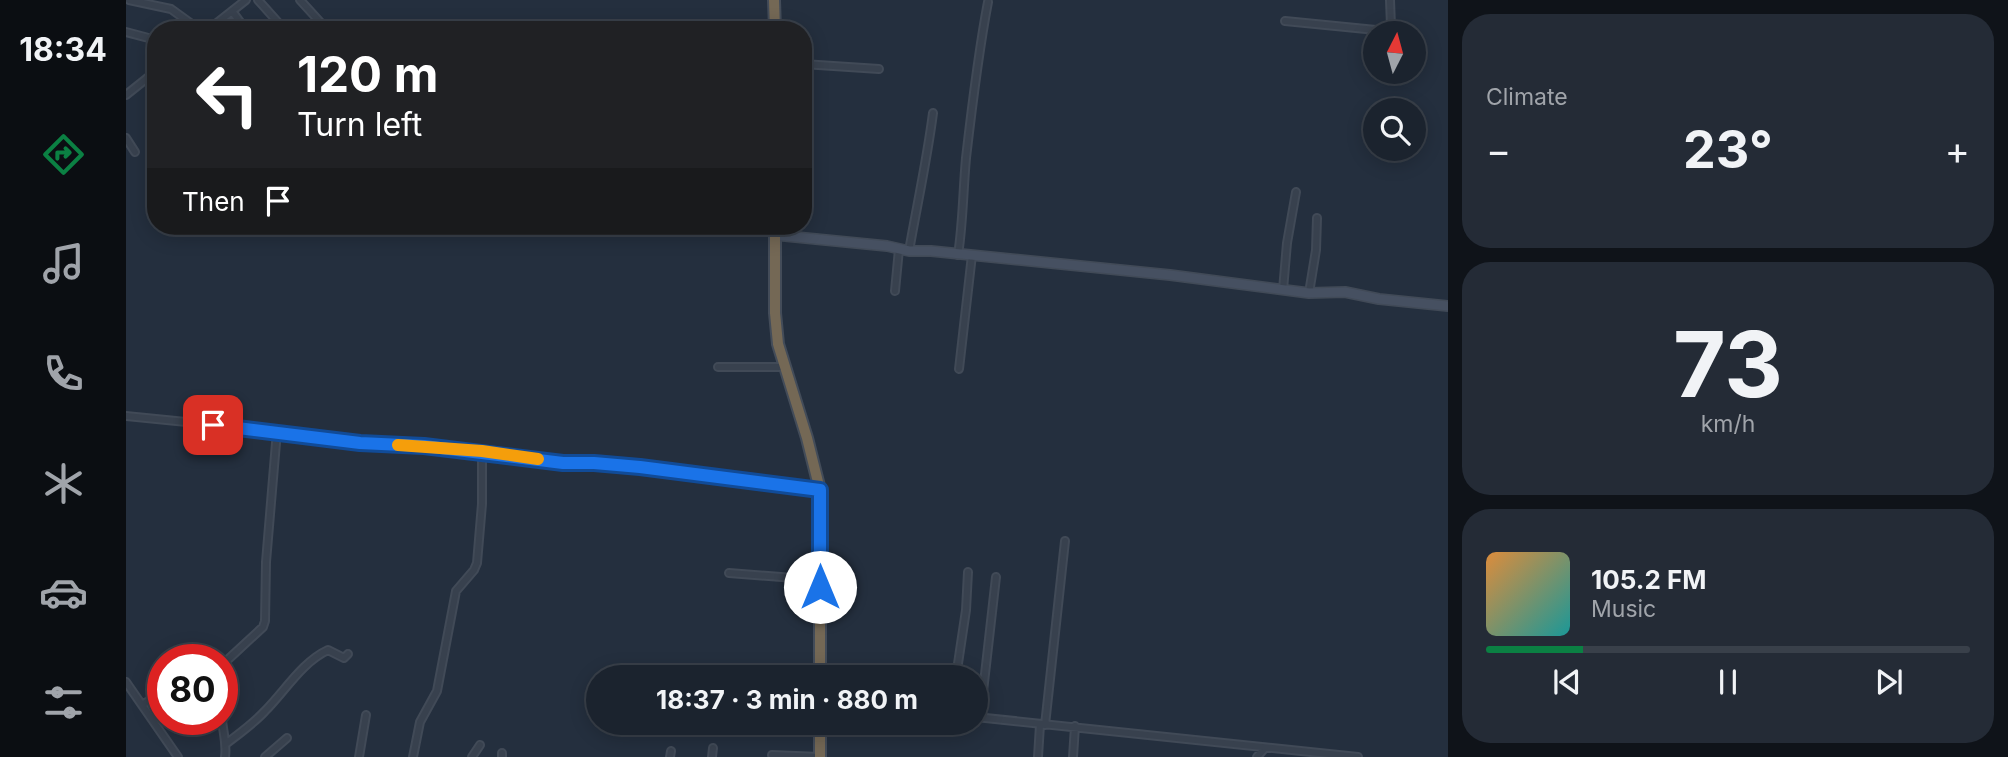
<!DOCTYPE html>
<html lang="en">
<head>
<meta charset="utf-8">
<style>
	body { margin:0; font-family:Inter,sans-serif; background:#242b36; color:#f1f3f6; height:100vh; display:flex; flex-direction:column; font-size:26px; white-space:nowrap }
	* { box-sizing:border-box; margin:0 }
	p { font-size:23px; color:#a0a4aa }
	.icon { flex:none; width:38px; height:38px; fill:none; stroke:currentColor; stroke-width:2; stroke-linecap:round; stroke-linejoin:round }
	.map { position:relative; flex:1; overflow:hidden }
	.panel { display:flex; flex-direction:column; gap:14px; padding:14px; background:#0f1319; width:560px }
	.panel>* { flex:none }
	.hud { position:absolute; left:21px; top:21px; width:665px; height:214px; border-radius:28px; box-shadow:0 4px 18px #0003,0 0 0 2px #39404a; background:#202124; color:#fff; overflow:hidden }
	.needle { width:46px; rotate:6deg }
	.fabs { position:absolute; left:1237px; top:21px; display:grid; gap:14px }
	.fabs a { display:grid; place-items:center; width:63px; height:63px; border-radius:50%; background:#1b232e; box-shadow:0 4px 18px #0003,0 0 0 2px #39404a; font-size:35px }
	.speed { position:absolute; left:21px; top:644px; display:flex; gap:14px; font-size:35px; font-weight:700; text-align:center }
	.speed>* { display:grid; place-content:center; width:91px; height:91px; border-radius:50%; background:#1b232e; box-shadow:0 4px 18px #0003,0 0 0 2px #39404a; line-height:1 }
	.speed .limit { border:10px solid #d22; background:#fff; color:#111 }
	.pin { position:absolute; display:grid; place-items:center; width:60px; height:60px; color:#fff; margin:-30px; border-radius:14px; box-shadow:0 4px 10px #0006 }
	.me { position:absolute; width:77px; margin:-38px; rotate:0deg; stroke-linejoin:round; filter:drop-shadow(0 0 5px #0008) }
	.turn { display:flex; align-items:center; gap:24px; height:147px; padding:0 35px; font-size:32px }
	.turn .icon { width:91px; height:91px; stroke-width:2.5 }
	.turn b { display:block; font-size:49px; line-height:60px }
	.then { display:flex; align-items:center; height:66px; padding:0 35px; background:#0003; gap:14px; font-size:26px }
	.big { font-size:52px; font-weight:700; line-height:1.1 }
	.panel .widget { flex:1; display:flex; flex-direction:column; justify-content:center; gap:10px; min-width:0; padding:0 24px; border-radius:28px; background:#242b36 }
	.panel .dial { align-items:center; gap:0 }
	.dial b { font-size:91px; line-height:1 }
	.song { display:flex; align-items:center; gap:21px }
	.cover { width:84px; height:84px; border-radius:10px; background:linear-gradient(135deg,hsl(30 70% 55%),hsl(180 70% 35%)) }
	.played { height:7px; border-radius:4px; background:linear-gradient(90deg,#0b8043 20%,#39404a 20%) }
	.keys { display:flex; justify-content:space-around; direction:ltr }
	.heat { display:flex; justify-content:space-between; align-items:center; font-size:38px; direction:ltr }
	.trip { position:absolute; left:460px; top:665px; width:402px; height:70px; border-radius:35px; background:#1b232e; box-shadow:0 4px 18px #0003,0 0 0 2px #39404a; font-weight:700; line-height:70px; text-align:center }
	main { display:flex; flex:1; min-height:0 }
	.tabs { display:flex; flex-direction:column; width:126px; justify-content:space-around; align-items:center; background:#0b0e12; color:#a0a4aa }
	.tabs .icon { width:49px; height:49px }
	.tabs .selected { color:#0b8043 }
	.tabs b { font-size:32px; color:#f1f3f6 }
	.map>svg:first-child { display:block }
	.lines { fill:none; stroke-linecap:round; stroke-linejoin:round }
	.street-casing { stroke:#414a57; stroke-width:10 }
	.secondary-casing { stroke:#414a57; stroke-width:12 }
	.highway-casing { stroke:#434c59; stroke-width:14 }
	.street { stroke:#38414e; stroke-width:6 }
	.secondary { stroke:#465061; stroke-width:9 }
	.highway { stroke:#746855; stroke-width:10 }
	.route-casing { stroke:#114b97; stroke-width:18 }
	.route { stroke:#1a73e8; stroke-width:12 }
	.slow { stroke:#f59e0b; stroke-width:12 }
</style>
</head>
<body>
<main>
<nav class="tabs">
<b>18:34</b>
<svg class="icon selected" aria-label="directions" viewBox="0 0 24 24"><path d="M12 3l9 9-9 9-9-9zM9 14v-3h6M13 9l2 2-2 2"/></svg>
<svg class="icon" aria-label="music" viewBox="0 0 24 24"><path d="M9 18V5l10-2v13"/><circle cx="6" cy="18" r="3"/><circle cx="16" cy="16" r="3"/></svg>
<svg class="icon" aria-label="phone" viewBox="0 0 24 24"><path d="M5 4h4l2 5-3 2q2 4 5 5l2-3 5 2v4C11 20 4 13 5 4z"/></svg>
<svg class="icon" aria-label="climate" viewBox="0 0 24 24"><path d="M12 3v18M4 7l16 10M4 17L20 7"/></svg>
<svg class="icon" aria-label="car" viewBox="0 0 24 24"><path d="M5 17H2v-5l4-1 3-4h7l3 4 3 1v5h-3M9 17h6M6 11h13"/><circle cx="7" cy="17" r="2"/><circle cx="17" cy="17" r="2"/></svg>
<svg class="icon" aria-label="filters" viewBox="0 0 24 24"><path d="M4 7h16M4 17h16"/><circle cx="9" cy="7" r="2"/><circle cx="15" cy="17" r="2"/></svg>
</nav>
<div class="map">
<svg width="1322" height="757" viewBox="0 0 1322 757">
	<rect width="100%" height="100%" fill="#242f3e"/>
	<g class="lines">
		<defs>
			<path id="street" d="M3 0 45 9 74 30
				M132 0 158 29
				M174 0 195 23
				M106 11 120 30
				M1159 21 1260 31 1265 26 1264 0
				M82 30 120 0
				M0 32 30 40
				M677 64 753 69
				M21 78 30 90
				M0 95 30 71
				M0 138 9 152
				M783 251C791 205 801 160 807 113
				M832 255C837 223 837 191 840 158 846 106 852 54 862 2
				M1157 290 1161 243 1170 192
				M769 291 773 249
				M1183 293 1190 250 1191 218
				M592 367H658
				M833 369 846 255
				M0 416 151 431 234 443 298 446 437 463H468L514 467 694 490
				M603 573 694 580
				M96 665 137 627 139 621 140 562 151 431
				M799 677H803
				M830 677 840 610 842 572
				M0 682 52 757
				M16 705 37 692
				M850 717 1232 757
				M854 718 870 577
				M96 719C97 733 101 743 99 757
				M919 725 939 541
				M101 743C114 733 128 723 139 711 159 691 176 662 202 650L218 658 222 654
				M646 755 694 757
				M139 757 161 738
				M233 757 240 715
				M287 757 294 722 311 691 330 591 348 570 351 563 356 504V451
				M346 757 354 745
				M376 757V753
				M544 757 545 751
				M586 757 587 748
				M912 757 914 725
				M947 757 949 726
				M1131 757 1138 749"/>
			<path id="secondary" d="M649 235 761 246 783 251H805L1044 275 1183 293 1219 292 1253 299 1322 306"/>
			<path id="highway" d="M648 0 649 30
				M649 226V313L652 344 681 438 694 490V677
				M694 757V723"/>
		</defs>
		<use href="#street" class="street-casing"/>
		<use href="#secondary" class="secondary-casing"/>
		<use href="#highway" class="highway-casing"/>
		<use href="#street" class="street"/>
		<use href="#secondary" class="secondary"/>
		<use href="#highway" class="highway"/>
	</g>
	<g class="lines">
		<defs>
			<path id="route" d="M87 425 234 443 298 446 437 463H468L514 467 694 490V587"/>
		</defs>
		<use href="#route" class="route-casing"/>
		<use href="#route" class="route"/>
		<path class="slow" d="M272 445 356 451 412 459"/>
	</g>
</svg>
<div class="fabs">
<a><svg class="needle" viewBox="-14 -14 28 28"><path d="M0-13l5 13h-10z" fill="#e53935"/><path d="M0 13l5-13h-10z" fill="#a0a4aa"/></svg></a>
<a><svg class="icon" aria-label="search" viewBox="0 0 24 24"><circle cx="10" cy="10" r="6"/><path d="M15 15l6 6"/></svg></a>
</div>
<div class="speed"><div class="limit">80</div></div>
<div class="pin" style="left:87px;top:425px;background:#d93025"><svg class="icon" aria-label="arrive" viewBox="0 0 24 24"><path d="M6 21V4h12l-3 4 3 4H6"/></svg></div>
<svg class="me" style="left:694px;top:587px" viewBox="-20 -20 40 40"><circle r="19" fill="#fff"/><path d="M0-13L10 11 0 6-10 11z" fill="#1a73e8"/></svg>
<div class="trip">18:37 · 3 min · 880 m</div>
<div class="hud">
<div class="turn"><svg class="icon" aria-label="left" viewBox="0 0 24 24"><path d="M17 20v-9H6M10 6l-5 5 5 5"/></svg><div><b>120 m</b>Turn left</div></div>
<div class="then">Then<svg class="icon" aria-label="arrive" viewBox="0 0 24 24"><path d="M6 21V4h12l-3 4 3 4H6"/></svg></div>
</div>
</div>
<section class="panel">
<div class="widget"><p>Climate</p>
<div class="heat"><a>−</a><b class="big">23°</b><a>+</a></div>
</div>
<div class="widget dial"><b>73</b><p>km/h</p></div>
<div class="widget">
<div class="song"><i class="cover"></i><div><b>105.2 FM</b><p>Music</p></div></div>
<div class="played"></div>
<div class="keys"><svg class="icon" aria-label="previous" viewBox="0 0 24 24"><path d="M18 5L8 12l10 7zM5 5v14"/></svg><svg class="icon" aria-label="pause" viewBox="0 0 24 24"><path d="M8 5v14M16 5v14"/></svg><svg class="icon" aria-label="next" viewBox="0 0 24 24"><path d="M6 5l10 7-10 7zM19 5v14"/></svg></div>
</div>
</section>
</main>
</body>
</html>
